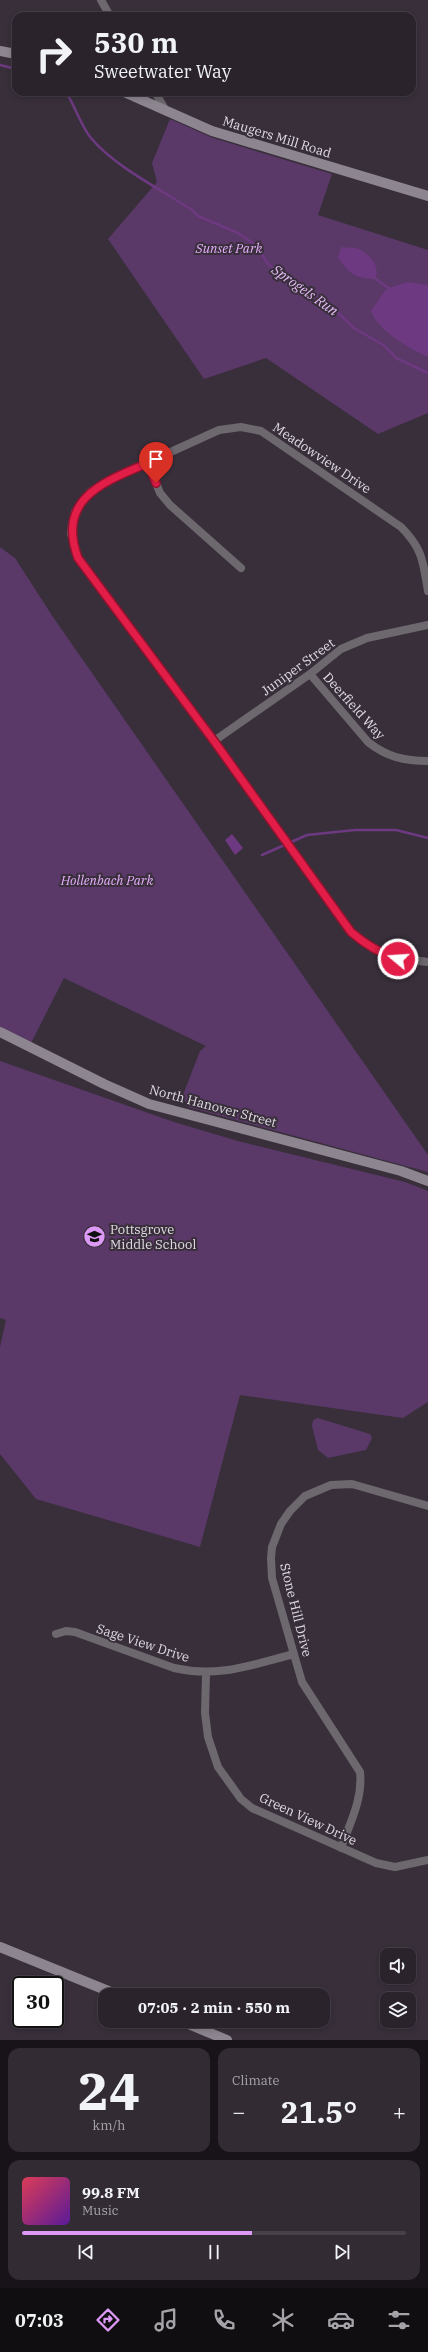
<!DOCTYPE html>
<html lang="en">
<head>
<meta charset="utf-8">
<style>
	body { margin:0; font-family:"IBM Plex Serif",serif; background:#322b34; color:#f1f3f6; height:100vh; display:flex; flex-direction:column; font-size:15px; white-space:nowrap }
	* { box-sizing:border-box; margin:0 }
	p { font-size:13px; color:#a5a4a9 }
	.icon { flex:none; width:22px; height:22px; fill:none; stroke:currentColor; stroke-width:2; stroke-linecap:round; stroke-linejoin:round }
	.map { position:relative; height:2040px; overflow:hidden }
	.panel { display:flex; flex-direction:column; gap:8px; padding:8px; background:#171318; flex:1 }
	.panel>* { flex:none }
	.guide { position:absolute; left:12px; top:12px; width:404px; height:84px; border-radius:12px; box-shadow:0 2px 6px #0003,0 0 0 1px #464048; background:#2a232c; color:#f1f3f6; overflow:hidden }
	.tools { position:absolute; left:380px; top:1948px; display:grid; gap:8px }
	.tools a { display:grid; place-items:center; width:36px; height:36px; border-radius:8px; background:#2a232c; box-shadow:0 2px 6px #0003,0 0 0 1px #464048; font-size:20px }
	.speed { position:absolute; left:12px; top:1976px; display:flex; gap:8px; font-size:20px; font-weight:700; text-align:center }
	.speed>* { display:grid; place-content:center; width:52px; height:52px; border-radius:50%; background:#2a232c; box-shadow:0 2px 6px #0003,0 0 0 1px #464048; line-height:1 }
	.speed .limit { border:2px solid #111; border-radius:6px; background:#fff; color:#111 }
	.pin { position:absolute; display:grid; place-items:center; width:34px; height:34px; color:#fff; margin:-41px -17px; border-radius:50% 50% 50% 0; rotate:-45deg; box-shadow:0 0 4px #0007 }
	.pin .icon { rotate:45deg }
	.me { position:absolute; width:44px; margin:-22px; rotate:288deg; stroke-linejoin:round; filter:drop-shadow(0 0 3px #0008) }
	.turn { display:flex; align-items:center; gap:14px; height:84px; padding:0 16px; font-size:18px }
	.turn .icon { width:52px; height:52px; stroke-width:2.5 }
	.turn b { display:block; font-size:28px; line-height:34px }
	.big { font-size:30px; font-weight:700; line-height:1.1 }
	.panel .tile { flex:1; display:flex; flex-direction:column; justify-content:center; gap:6px; min-width:0; padding:0 14px; border-radius:12px; background:#322b34 }
	.panel .dial { align-items:center; gap:0 }
	.dial b { font-size:52px; line-height:1 }
	.song { display:flex; align-items:center; gap:12px }
	.cover { width:48px; height:48px; border-radius:6px; background:linear-gradient(135deg,hsl(350 70% 55%),hsl(270 70% 35%)) }
	.played { height:4px; border-radius:2px; background:linear-gradient(90deg,#dc99f5 60%,#464048 60%) }
	.keys { display:flex; justify-content:space-around; direction:ltr }
	.heat { display:flex; justify-content:space-between; align-items:center; font-size:22px; direction:ltr }
	.panel .tiles { flex:1; display:grid; gap:8px; grid-template-columns:1fr 1fr }
	.tile:last-child { grid-column:span 2 }
	.trip { position:absolute; left:98px; top:1988px; width:232px; height:40px; border-radius:12px; background:#2a232c; box-shadow:0 2px 6px #0003,0 0 0 1px #464048; font-weight:700; line-height:40px; text-align:center }
	.dock { display:flex; height:64px; justify-content:space-around; align-items:center; background:#110e12; color:#a5a4a9 }
	.dock .icon { width:28px; height:28px }
	.dock .current { color:#dc99f5 }
	.dock b { font-size:18px; color:#f1f3f6 }
	.map>svg:first-child { display:block }
	.green { fill:#5a3867 }
	.water { fill:#6d3980 }
	.lines { fill:none; stroke-linecap:round; stroke-linejoin:round }
	.stream { stroke:#6d3980; stroke-width:2.5 }
	.street { stroke:#6d686e; stroke-width:8 }
	.secondary { stroke:#8d8690; stroke-width:10 }
	.route-casing { stroke:#92132f; stroke-width:10 }
	.route { stroke:#e11d48; stroke-width:7 }
	.labels { text-anchor:middle; dominant-baseline:central; stroke-width:4; stroke-linejoin:round; paint-order:stroke }
	.street-label { font-size:13px; fill:#e0dbe3; stroke:#382f3b }
	.park-label { font-size:13px; font-style:italic; fill:#e7aefd; stroke:#382f3b }
	.poi-label { font-size:13px; fill:#e0dbe3; stroke:#382f3b; text-anchor:start }
	.water-label { font-size:14px; font-style:italic; fill:#e4baf5; stroke:#382f3b }
</style>
</head>
<body>
<div class="map">
<svg width="428" height="2040" viewBox="0 0 428 2040">
	<rect width="100%" height="100%" fill="#382f3b"/>
	<path class="green" d="M170 119 213 138 332 174 318 215 428 250V413L378 434 266 358 204 379 108 239 157 182 152 163Z
		M0 547 15 558 53 617 428 1155V1172L188 1107 190 1103 181 1100 200 1051 206 1046 64 978 31 1043 0 1027Z
		M0 1061 174 1122 238 1141 405 1182 428 1191V1402L403 1418 240 1395 200 1547 36 1499 0 1454V1347L6 1320 0 1318Z
		M318 1418 370 1434 372 1438 366 1450 328 1458 318 1450 312 1426 313 1420Z"/>
	<path class="water" d="M341 247C346 248 355 247 359 249 371 255 381 268 375 279 354 278 350 274 338 258Z
		M407 282 428 285V357C409 348 379 332 371 311L386 289Z
		M232 834 243 848 235 855 225 840Z"/>
	<g class="lines">
		<path class="stream" d="M0 65 16 69
			M66 92C75 106 81 126 91 138 114 166 160 189 192 210L198 216 238 233 257 246 267 263 274 269 294 279 314 293 324 305 336 311 354 328 385 346 396 358 428 373
			M373 277 390 289
			M262 855 307 835 355 830H396L428 838"/>
		<path class="street" d="M101 0 110 16
			M155 92 166 111
			M148 463 160 493 170 505 241 568
			M428 591C423 562 423 549 401 527L261 431 241 427 219 430 107 481 90 492 75 512 72 524 71 534 78 558 214 741 351 932C377 955 394 958 428 962
			M310 674 368 742C387 757 404 761 428 761
			M214 741 310 674 341 649 367 638 428 625
			M56 1634 66 1631 75 1632 174 1668C218 1678 251 1665 294 1654
			M206 1673 205 1713 208 1737 218 1767 241 1799 252 1808 376 1863 395 1867 428 1860
			M341 1848C350 1823 363 1799 360 1772L302 1682 272 1578 271 1558 272 1547 281 1524 290 1511 305 1496 331 1485 352 1484 428 1506"/>
		<path class="secondary" d="M0 51 16 54
			M124 92 212 131 428 196
			M0 1032 104 1084 149 1104 401 1171 428 1181
			M0 1947 118 1995
			M181 2021 227 2040"/>
	</g>
	<g class="lines">
		<defs>
			<path id="route" d="M156 483 148 463C103 482 56 499 78 558L214 741 351 932C366 945 379 953 398 959"/>
		</defs>
		<use href="#route" class="route-casing"/>
		<use href="#route" class="route"/>
	</g>
	<defs>
		<symbol id="school-disc" viewBox="-11 -11 22 22"><circle r="9.5" fill="#dc99f5" stroke="#382f3b"/><path d="M0-5L7-2L0 1L-7-2ZM-4 1L0 2.5L4 1V4Q0 6-4 4Z" fill="#111"/></symbol>
	</defs>
	<g fill-rule="evenodd">
		<use href="#school-disc" x="82" y="1224" width="25" height="25"/>
	</g>
	<g class="labels">
		<g class="street-label">
			<text transform="translate(277 137) rotate(17)">Maugers Mill Road</text>
			<text transform="translate(322 458) rotate(34)">Meadowview Drive</text>
			<text transform="translate(298 667) rotate(-36)">Juniper Street</text>
			<text transform="translate(354 706) rotate(48)">Deerfield Way</text>
			<text transform="translate(213 1106) rotate(15)">North Hanover Street</text>
			<text transform="translate(296 1610) rotate(76)">Stone Hill Drive</text>
			<text transform="translate(143 1643) rotate(18)">Sage View Drive</text>
			<text transform="translate(308 1819) rotate(25)">Green View Drive</text>
		</g>
		<g class="park-label">
			<text x="229" y="248">Sunset Park</text>
			<text x="107" y="880">Hollenbach Park</text>
		</g>
		<g class="poi-label">
			<text x="110" y="1229">Pottsgrove<tspan x="110" dy="15">Middle School</tspan></text>
		</g>
		<g class="water-label">
			<text transform="translate(305 290) rotate(35)">Sprogels Run</text>
		</g>
	</g>
</svg>
<div class="tools">
<a><svg class="icon" aria-label="sound" viewBox="0 0 24 24"><path d="M4 9h4l5-4v14l-5-4H4zM17 9q2 3 0 6"/></svg></a>
<a><svg class="icon" aria-label="layers" viewBox="0 0 24 24"><path d="M12 4l9 5-9 5-9-5zM3 14l9 5 9-5"/></svg></a>
</div>
<div class="speed"><div class="limit">30</div></div>
<div class="pin" style="left:156px;top:483px;background:#d93025"><svg class="icon" aria-label="arrive" viewBox="0 0 24 24"><path d="M6 21V4h12l-3 4 3 4H6"/></svg></div>
<svg class="me" style="left:398px;top:959px" viewBox="-20 -20 40 40"><circle r="17" fill="#e11d48" stroke="#fff" stroke-width="3"/><path d="M0-11L8 9 0 5-8 9z" fill="#fff"/></svg>
<div class="trip">07:05 · 2 min · 550 m</div>
<div class="guide">
<div class="turn"><svg class="icon" aria-label="right" viewBox="0 0 24 24"><path d="M7 20v-9h11M14 6l5 5-5 5"/></svg><div><b>530 m</b>Sweetwater Way</div></div>
</div>
</div>
<section class="panel">
<div class="tiles">
<div class="tile dial"><b>24</b><p>km/h</p></div>
<div class="tile"><p>Climate</p>
<div class="heat"><a>−</a><b class="big">21.5°</b><a>+</a></div>
</div>
<div class="tile">
<div class="song"><i class="cover"></i><div><b>99.8 FM</b><p>Music</p></div></div>
<div class="played"></div>
<div class="keys"><svg class="icon" aria-label="previous" viewBox="0 0 24 24"><path d="M18 5L8 12l10 7zM5 5v14"/></svg><svg class="icon" aria-label="pause" viewBox="0 0 24 24"><path d="M8 5v14M16 5v14"/></svg><svg class="icon" aria-label="next" viewBox="0 0 24 24"><path d="M6 5l10 7-10 7zM19 5v14"/></svg></div>
</div>
</div>
</section>
<nav class="dock">
<b>07:03</b>
<svg class="icon current" aria-label="directions" viewBox="0 0 24 24"><path d="M12 3l9 9-9 9-9-9zM9 14v-3h6M13 9l2 2-2 2"/></svg>
<svg class="icon" aria-label="music" viewBox="0 0 24 24"><path d="M9 18V5l10-2v13"/><circle cx="6" cy="18" r="3"/><circle cx="16" cy="16" r="3"/></svg>
<svg class="icon" aria-label="phone" viewBox="0 0 24 24"><path d="M5 4h4l2 5-3 2q2 4 5 5l2-3 5 2v4C11 20 4 13 5 4z"/></svg>
<svg class="icon" aria-label="climate" viewBox="0 0 24 24"><path d="M12 3v18M4 7l16 10M4 17L20 7"/></svg>
<svg class="icon" aria-label="car" viewBox="0 0 24 24"><path d="M5 17H2v-5l4-1 3-4h7l3 4 3 1v5h-3M9 17h6M6 11h13"/><circle cx="7" cy="17" r="2"/><circle cx="17" cy="17" r="2"/></svg>
<svg class="icon" aria-label="filters" viewBox="0 0 24 24"><path d="M4 7h16M4 17h16"/><circle cx="9" cy="7" r="2"/><circle cx="15" cy="17" r="2"/></svg>
</nav>
</body>
</html>
